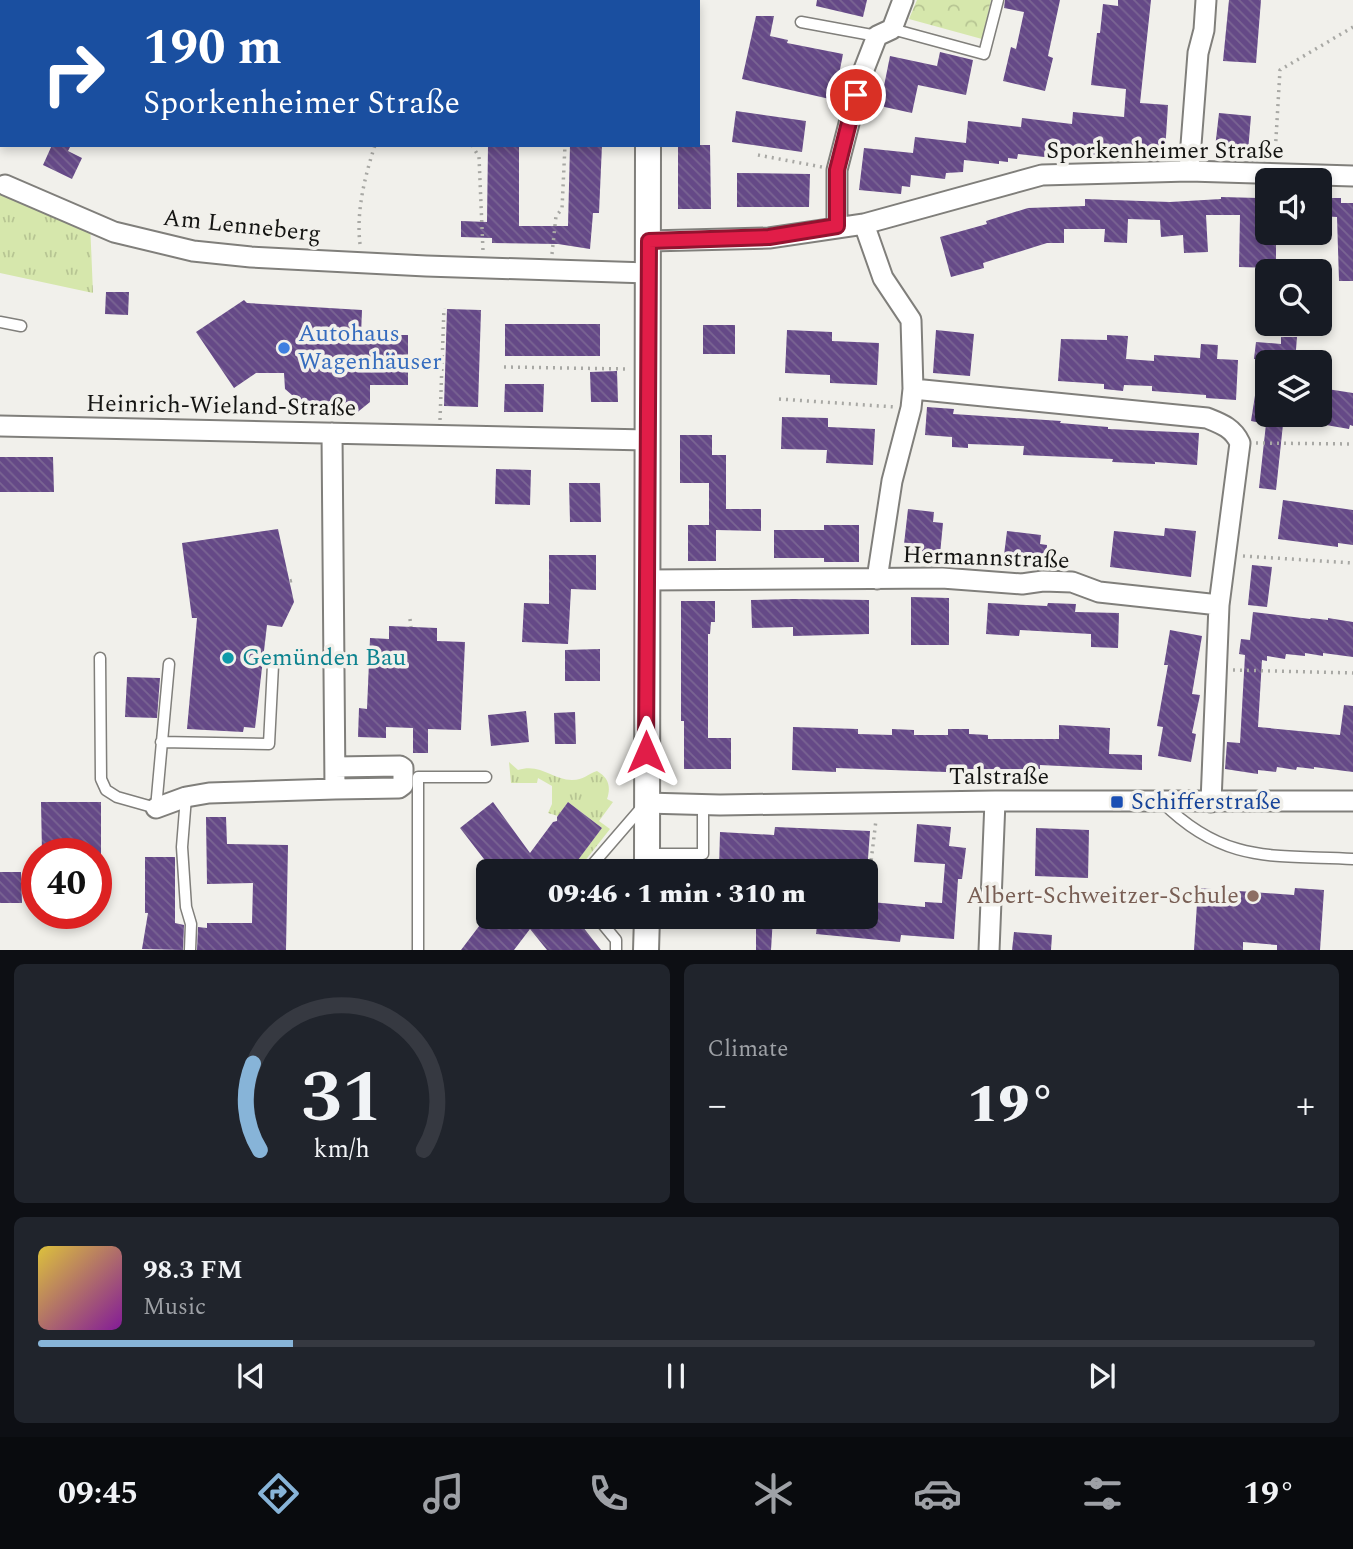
<!DOCTYPE html>
<html lang="en">
<head>
<meta charset="utf-8">
<style>
	body { margin:0; font-family:Spectral,serif; background:#20242c; color:#f1f3f6; height:100vh; display:flex; flex-direction:column; font-size:26px; white-space:nowrap }
	* { box-sizing:border-box; margin:0 }
	p { font-size:23px; color:#9ea1a6 }
	.icon { flex:none; width:38px; height:38px; fill:none; stroke:currentColor; stroke-width:2; stroke-linecap:round; stroke-linejoin:round }
	.map { position:relative; height:950px; overflow:hidden }
	.side { display:flex; flex-direction:column; gap:14px; padding:14px; background:#0d0f14; flex:1 }
	.side>* { flex:none }
	.hud { position:absolute; left:0px; top:0px; width:700px; height:147px; box-shadow:0 4px 10px #0003; background:#1a4fa0; color:#fff; overflow:hidden }
	.buttons { position:absolute; left:1255px; top:168px; display:grid; gap:14px }
	.buttons a { display:grid; place-items:center; width:77px; height:77px; border-radius:10px; background:#171b24; box-shadow:0 4px 10px #0003; font-size:35px }
	.speed { position:absolute; left:21px; top:838px; display:flex; gap:14px; font-size:35px; font-weight:700; text-align:center }
	.speed>* { display:grid; place-content:center; width:91px; height:91px; border-radius:50%; background:#171b24; box-shadow:0 4px 10px #0003; line-height:1 }
	.speed .limit { border:10px solid #d22; background:#fff; color:#111 }
	.pin { position:absolute; display:grid; place-items:center; width:60px; height:60px; color:#fff; margin:-30px; border:4px solid #fff; border-radius:50%; box-shadow:0 2px 7px #0007 }
	.me { position:absolute; width:77px; margin:-38px; rotate:0deg; stroke-linejoin:round; filter:drop-shadow(0 0 5px #0008) }
	.turn { display:flex; align-items:center; gap:24px; height:147px; padding:0 28px; font-size:32px }
	.turn .icon { width:91px; height:91px; stroke-width:2.5 }
	.turn b { display:block; font-size:49px; line-height:60px }
	.big { font-size:52px; font-weight:800; line-height:1.1 }
	.side .tile { flex:1; display:flex; flex-direction:column; justify-content:center; gap:10px; min-width:0; padding:0 24px; border-radius:10px; background:#20242c }
	.side .dial { align-items:center; gap:0 }
	.dial svg { height:182px; overflow:visible; fill:none; stroke:#363941; stroke-width:7; stroke-linecap:round; text-anchor:middle }
	.dial text { fill:#f1f3f6; stroke:none }
	.song { display:flex; align-items:center; gap:21px }
	.cover { width:84px; height:84px; border-radius:10px; background:linear-gradient(135deg,hsl(50 70% 55%),hsl(290 70% 35%)) }
	.played { height:7px; border-radius:4px; background:linear-gradient(90deg,#87b4d8 20%,#363941 20%) }
	.keys { display:flex; justify-content:space-around; direction:ltr }
	.heat { display:flex; justify-content:space-between; align-items:center; font-size:38px; direction:ltr }
	.side .tiles { flex:1; display:grid; gap:14px; grid-template-columns:1fr 1fr }
	.tile:last-child { grid-column:span 2 }
	.trip { position:absolute; left:476px; top:859px; width:402px; height:70px; border-radius:10px; background:#171b24; box-shadow:0 4px 10px #0003; font-weight:800; line-height:70px; text-align:center }
	.tab-bar { display:flex; height:112px; justify-content:space-around; align-items:center; background:#090b0e; color:#9ea1a6 }
	.tab-bar .icon { width:49px; height:49px }
	.tab-bar .on { color:#87b4d8 }
	.tab-bar b { font-size:32px; color:#f1f3f6 }
	.map>svg:first-child { display:block }
	.grass { fill:url(#grass-tufts) }
	.park { fill:url(#park-crowns) }
	.building { fill:url(#building-back-hatch) }
	.lines { fill:none; stroke-linecap:round; stroke-linejoin:round }
	.service-casing { stroke:#807f7b; stroke-width:13 }
	.minor-casing { stroke:#807f7b; stroke-width:23 }
	.tertiary-casing { stroke:#807f7b; stroke-width:28 }
	.path { stroke:#a8a8a4; stroke-width:3.5; stroke-dasharray:2 5; stroke-linecap:butt }
	.service { stroke:#fff; stroke-width:10 }
	.minor { stroke:#fff; stroke-width:19 }
	.tertiary { stroke:#fff; stroke-width:24 }
	.route-casing { stroke:#92132f; stroke-width:18 }
	.route { stroke:#e11d48; stroke-width:12 }
	.shop-dot { fill:#3f7fe0; stroke:#f1f0eb; stroke-width:2.5 }
	.culture-dot { fill:#0f9aa8; stroke:#f1f0eb; stroke-width:2.5 }
	.transit-dot { fill:#1a4fb4; stroke:#f1f0eb; stroke-width:2.5 }
	.education-dot { fill:#8d6e63; stroke:#f1f0eb; stroke-width:2.5 }
	.labels { text-anchor:middle; dominant-baseline:central; stroke-width:7; stroke-linejoin:round; paint-order:stroke }
	.street-label { font-size:24px; fill:#141412; stroke:#f1f0eb }
	.shop-label { font-size:24px; fill:#366cbe; stroke:#f1f0eb; text-anchor:start }
	.culture-label { font-size:24px; fill:#0d838f; stroke:#f1f0eb; text-anchor:start }
	.transit-label { font-size:24px; fill:#164399; stroke:#f1f0eb; text-anchor:start }
	.education-label { font-size:24px; fill:#785e54; stroke:#f1f0eb; text-anchor:end }
</style>
</head>
<body>
<div class="map">
<svg width="1353" height="951" viewBox="0 0 1353 951">
	<defs>
		<pattern id="grass-tufts" width="24" height="20" patternUnits="userSpaceOnUse" patternTransform="scale(1.75)"><rect width="24" height="20" fill="#d6e7ac"/><path d="M3 7l-1-3M5 7V3M7 7l1-3M15 17l-1-3M17 17v-4M19 17l1-3" fill="none" stroke="#b7c593"/></pattern>
		<pattern id="park-crowns" width="20" height="18" patternUnits="userSpaceOnUse" patternTransform="scale(1.75)"><rect width="20" height="18" fill="#d6e7ac"/><path d="M2 6a3 3 0 1 1 6 0M12 15a3 3 0 1 1 6 0" fill="none" stroke="#b7c593"/></pattern>
		<pattern id="building-back-hatch" width="6" height="6" patternUnits="userSpaceOnUse" patternTransform="scale(1.75)"><rect width="6" height="6" fill="#654987"/><path d="M-1 5l2 2M0 0l6 6M5-1l2 2" fill="none" stroke="#7a6593"/></pattern>
	</defs>
	<rect width="100%" height="100%" fill="#f1f0eb"/>
	<path class="grass" d="M0 184 90 222 93 293 0 273Z
		M509 762 518 770C541 763 552 780 572 780 584 780 587 774 597 771 609 778 611 787 607 799L613 802 599 821 610 829 577 871H569L602 828 568 802 558 816 548 813 552 804V786L538 778 537 783H511Z"/>
	<path class="park" d="M917 0H991L982 39 909 19Z"/>
	<path class="building" d="M817 0H867L863 17 816 6Z
		M1005 0H1060L1048 56 1053 58 1045 91 1003 81 1011 47 1016 49 1024 12 1004 8Z
		M1118 0H1151L1140 103 1168 105 1165 152 1107 148 1106 156 1054 151 1053 158 1018 154 1017 159 1008 158V162L999 161V164L964 160 963 172 946 173 945 179 911 175 910 187 902 186 901 194 859 190 864 148 913 153 915 137 966 143 968 121 1021 127 1022 118 1072 124 1073 112 1124 117 1126 89 1091 85 1097 33H1100L1103 4 1118 6Z
		M1229 0H1261L1256 63 1223 61Z
		M756 16H774L770 36 788 40 787 43 843 54 834 100 742 79Z
		M940 52 973 60 966 95 918 85 912 113 880 106 890 56 937 66Z
		M736 111 806 121 802 152 732 142Z
		M1219 113 1251 116 1248 151 1215 148Z
		M52 145H71L68 151 82 158 72 179 43 165Z
		M488 145H519V226H568L570 145H602L599 213H593L590 249 558 244 492 243V238L461 237V221L487 222Z
		M678 145H710L711 209H678Z
		M737 173 810 174 809 207H737Z
		M1221 197 1259 198V201H1267V233H1276V268L1239 267 1240 215H1206L1208 252 1184 253 1183 235 1161 237 1160 220 1128 219 1127 243 1104 242 1105 229H1064V243H1047L983 263 984 268 951 277 940 237 987 224 986 221 1028 208 1085 206V199L1170 202 1221 199Z
		M1320 198H1341V203H1353V281H1339L1337 217 1320 216Z
		M106 292H129L128 315 105 314Z
		M244 300 247 303 362 310 361 335H408V385H370V402L354 415H337L330 405 322 415H302L291 405 292 395 285 389 284 373H256L234 388 196 332Z
		M447 309 481 310 478 407 444 406Z
		M505 324H600V356H505Z
		M703 325H735V354H703Z
		M787 330 832 332V341L879 343 877 385 830 383V375L785 373Z
		M936 330 974 334 970 376 933 373Z
		M1107 335 1128 336 1126 359 1154 361V355L1200 358 1201 344 1218 345 1217 359 1238 360 1236 400 1206 398V395L1152 391V386L1124 385 1123 391 1104 389V384L1058 381 1061 339 1107 340Z
		M1281 337H1297L1295 362 1254 359 1256 342 1281 344Z
		M1259 370 1267 371V418V415H1284L1276 490 1259 488 1266 424 1251 421Z
		M617 371 618 402H591L590 372Z
		M505 384H544L543 412H504Z
		M1327 389 1353 393V426L1350 425 1349 429 1320 424V391L1327 393Z
		M927 407 954 409 953 414 1061 421 1060 423 1108 427V429L1199 433 1197 465 1155 462V464L1112 462 1113 459 1023 455 1024 446 968 444V448L952 447V437L925 435Z
		M782 417 828 418V427L875 429 873 465 826 463 827 450 781 449Z
		M680 435H712V455H726V509H761V531L716 530V561H688V525H709V483H680Z
		M0 457H53L54 492H0Z
		M496 469 531 470 530 505 495 504Z
		M569 483H600L601 522H570Z
		M1283 500 1353 510V545L1338 543V547L1278 539Z
		M908 509 934 512 933 522 943 523 940 554 910 551 904 544Z
		M824 525H859V562H824V558H774V530H824Z
		M1165 528 1196 531 1191 577 1110 567 1114 531 1164 536Z
		M278 529 294 602 282 627 267 625 255 728 244 727 243 732 187 729 197 618H192L182 543Z
		M1007 531 1041 535 1040 544 1047 545 1046 562 1038 561 1037 567 1003 563Z
		M549 555H596V590L571 589 568 644 522 642 524 603 549 604Z
		M1252 565 1272 567 1267 607 1248 605Z
		M911 597 949 598V645H911Z
		M793 599 869 600V634L793 636V627L752 628 751 600Z
		M681 601H715V622H711L710 634H708V738H731V769H684V721H681Z
		M988 603 1047 606 1048 603 1076 604 1075 612 1119 613 1118 648 1091 647V634L1020 630 1019 636 986 634Z
		M1253 612 1310 619 1311 618 1328 620V618L1353 622V657L1323 653V656L1305 653V656L1286 654 1285 659 1267 656V661L1262 660 1258 727 1340 735 1344 705 1353 706V772L1314 767V769L1297 767 1296 770 1277 767 1276 772 1258 770V774L1225 769 1227 742 1240 743 1245 655 1239 654 1241 639 1250 640Z
		M389 626 437 628V641L465 642 461 730 428 729V753H413V728L386 727V738L358 737 359 708 367 709 370 638 389 639Z
		M1170 630 1202 636 1192 694 1200 695 1192 733 1196 734 1191 762 1158 756 1163 727 1157 726 1168 665H1164Z
		M600 649V681H565V650Z
		M127 677 160 678 157 718 125 717Z
		M526 711 529 742 491 746 488 715Z
		M575 712 576 744H555L554 713Z
		M1059 725 1110 728 1109 754 1142 755V770L1040 765V769H946V772L836 768V772L792 770 793 727 858 729V734L892 735V729L914 730V735H948V729H969V734L988 735V739H1059Z
		M41 802H101V854H42Z
		M493 802 530 853 553 822 557 821V817L568 802 602 828 569 872H494L460 828Z
		M206 817H226L227 844 288 845 286 950H197L198 927 207 928V923H252L253 883 207 884Z
		M917 824 951 827 949 846 966 848 962 879H958L954 939 901 935 900 942 816 934 818 917H870L871 902 925 907V902L942 903 945 864 914 862Z
		M775 827 870 831 867 872 719 869 720 832 774 835Z
		M1036 828 1089 830 1088 878 1035 876Z
		M145 857H175V923L184 925 183 950 142 949 148 913H145Z
		M0 872H21L22 903H0Z
		M1198 888 1294 895 1295 888 1324 890 1320 950H1277V945L1243 942V950H1194Z
		M486 917H575L601 950H547L530 929 514 950H461Z
		M756 917H773L771 950H756Z
		M1014 932 1052 935 1051 950H1012Z"/>
	<g class="lines">
		<defs>
			<path id="service" d="M801 22 877 36
				M892 29 984 54 998 0
				M0 322 21 326
				M100 658 101 779 106 790 117 797 156 808 169 664
				M161 742 269 744 273 665
				M186 797 182 847 186 907 191 924 190 950
				M1162 802C1224 864 1273 855 1353 859
				M648 854H703V805
				M586 872 643 806
				M597 917 616 940V951
				M418 951V777H486"/>
			<path id="minor" d="M1189 171 1198 53 1204 30 1206 0
				M5 185 114 232 193 251 251 257 426 266 648 273
				M864 224 883 278 911 320 913 389
				M837 226V170L861 77 877 36 892 29 903 0
				M649 241 769 238 864 224 1042 175 1189 171 1353 176
				M0 426 647 440
				M877 579 892 481 911 408 913 389 1207 418C1222 424 1233 428 1240 443L1219 605 1211 802
				M646 580 942 578 1022 584 1043 581 1072 582 1099 592 1219 605
				M335 767 400 766 403 768V785L399 788 335 789
				M646 803 720 805 995 801H1353
				M156 808 186 797 209 793 335 789 332 433
				M989 951 995 801"/>
			<path id="tertiary" d="M646 0V2
				M647 872 648 145
				M646 951 647 917"/>
		</defs>
		<use href="#service" class="service-casing"/>
		<use href="#minor" class="minor-casing"/>
		<use href="#tertiary" class="tertiary-casing"/>
		<path class="path" d="M20 2V0
			M472 145 479 157 483 251
			M758 155 822 167
			M1275 155 1280 70 1353 27
			M360 244C356 211 365 176 375 145
			M552 254 556 216 562 209 565 145
			M504 367 627 369
			M779 399 895 407
			M440 420 444 308
			M1256 443 1353 444
			M1243 556 1353 563
			M290 581 294 580
			M410 619 411 627
			M1233 670 1353 673
			M867 895 876 820"/>
		<use href="#service" class="service"/>
		<use href="#minor" class="minor"/>
		<use href="#tertiary" class="tertiary"/>
	</g>
	<g class="lines">
		<defs>
			<path id="route" d="M646 752 649 241 769 237 837 226V170L856 95"/>
		</defs>
		<use href="#route" class="route-casing"/>
		<use href="#route" class="route"/>
	</g>
	<circle class="shop-dot" cx="284" cy="348" r="7"/>
	<circle class="culture-dot" cx="228" cy="658" r="7"/>
	<rect class="transit-dot" x="1110" y="795" width="14" height="14" rx="3.5"/>
	<circle class="education-dot" cx="1253" cy="896" r="7"/>
	<g class="labels">
		<g class="street-label">
			<text x="1165" y="151">Sporkenheimer Straße</text>
			<text transform="translate(242 226) rotate(6)">Am Lenneberg</text>
			<text transform="translate(221 406) rotate(1)">Heinrich-Wieland-Straße</text>
			<text transform="translate(986 558) rotate(2)">Hermannstraße</text>
			<text x="999" y="777">Talstraße</text>
		</g>
		<g class="shop-label">
			<text x="298" y="334">Autohaus<tspan x="298" dy="28">Wagenhäuser</tspan></text>
		</g>
		<g class="culture-label">
			<text x="242" y="658">Gemünden Bau</text>
		</g>
		<g class="transit-label">
			<text x="1131" y="802">Schifferstraße</text>
		</g>
		<g class="education-label">
			<text x="1239" y="896">Albert-Schweitzer-Schule</text>
		</g>
	</g>
</svg>
<div class="buttons">
<a><svg class="icon" aria-label="sound" viewBox="0 0 24 24"><path d="M4 9h4l5-4v14l-5-4H4zM17 9q2 3 0 6"/></svg></a>
<a><svg class="icon" aria-label="search" viewBox="0 0 24 24"><circle cx="10" cy="10" r="6"/><path d="M15 15l6 6"/></svg></a>
<a><svg class="icon" aria-label="layers" viewBox="0 0 24 24"><path d="M12 4l9 5-9 5-9-5zM3 14l9 5 9-5"/></svg></a>
</div>
<div class="speed"><div class="limit">40</div></div>
<div class="pin" style="left:856px;top:95px;background:#d93025"><svg class="icon" aria-label="arrive" viewBox="0 0 24 24"><path d="M6 21V4h12l-3 4 3 4H6"/></svg></div>
<svg class="me" style="left:646px;top:752px" viewBox="-20 -20 40 40"><path d="M0-17L14 15 0 8-14 15z" fill="#e11d48" stroke="#fff" stroke-width="4"/></svg>
<div class="trip">09:46 · 1 min · 310 m</div>
<div class="hud">
<div class="turn"><svg class="icon" aria-label="right" viewBox="0 0 24 24"><path d="M7 20v-9h11M14 6l5 5-5 5"/></svg><div><b>190 m</b>Sporkenheimer Straße</div></div>
</div>
</div>
<section class="side">
<div class="tiles">
<div class="tile dial"><svg viewBox="0 0 100 80">
<path d="M14 69A42 42 0 1 1 86 69"/>
<path d="M14 69A42 42 0 0 1 11 31" stroke="#87b4d8"/>
<text x="50" y="56" font-size="32" font-weight="700">31</text>
<text x="50" y="72" font-size="11">km/h</text>
</svg></div>
<div class="tile"><p>Climate</p>
<div class="heat"><a>−</a><b class="big">19°</b><a>+</a></div>
</div>
<div class="tile">
<div class="song"><i class="cover"></i><div><b>98.3 FM</b><p>Music</p></div></div>
<div class="played"></div>
<div class="keys"><svg class="icon" aria-label="previous" viewBox="0 0 24 24"><path d="M18 5L8 12l10 7zM5 5v14"/></svg><svg class="icon" aria-label="pause" viewBox="0 0 24 24"><path d="M8 5v14M16 5v14"/></svg><svg class="icon" aria-label="next" viewBox="0 0 24 24"><path d="M6 5l10 7-10 7zM19 5v14"/></svg></div>
</div>
</div>
</section>
<nav class="tab-bar">
<b>09:45</b>
<svg class="icon on" aria-label="directions" viewBox="0 0 24 24"><path d="M12 3l9 9-9 9-9-9zM9 14v-3h6M13 9l2 2-2 2"/></svg>
<svg class="icon" aria-label="music" viewBox="0 0 24 24"><path d="M9 18V5l10-2v13"/><circle cx="6" cy="18" r="3"/><circle cx="16" cy="16" r="3"/></svg>
<svg class="icon" aria-label="phone" viewBox="0 0 24 24"><path d="M5 4h4l2 5-3 2q2 4 5 5l2-3 5 2v4C11 20 4 13 5 4z"/></svg>
<svg class="icon" aria-label="climate" viewBox="0 0 24 24"><path d="M12 3v18M4 7l16 10M4 17L20 7"/></svg>
<svg class="icon" aria-label="car" viewBox="0 0 24 24"><path d="M5 17H2v-5l4-1 3-4h7l3 4 3 1v5h-3M9 17h6M6 11h13"/><circle cx="7" cy="17" r="2"/><circle cx="17" cy="17" r="2"/></svg>
<svg class="icon" aria-label="filters" viewBox="0 0 24 24"><path d="M4 7h16M4 17h16"/><circle cx="9" cy="7" r="2"/><circle cx="15" cy="17" r="2"/></svg>
<b>19°</b>
</nav>
</body>
</html>
